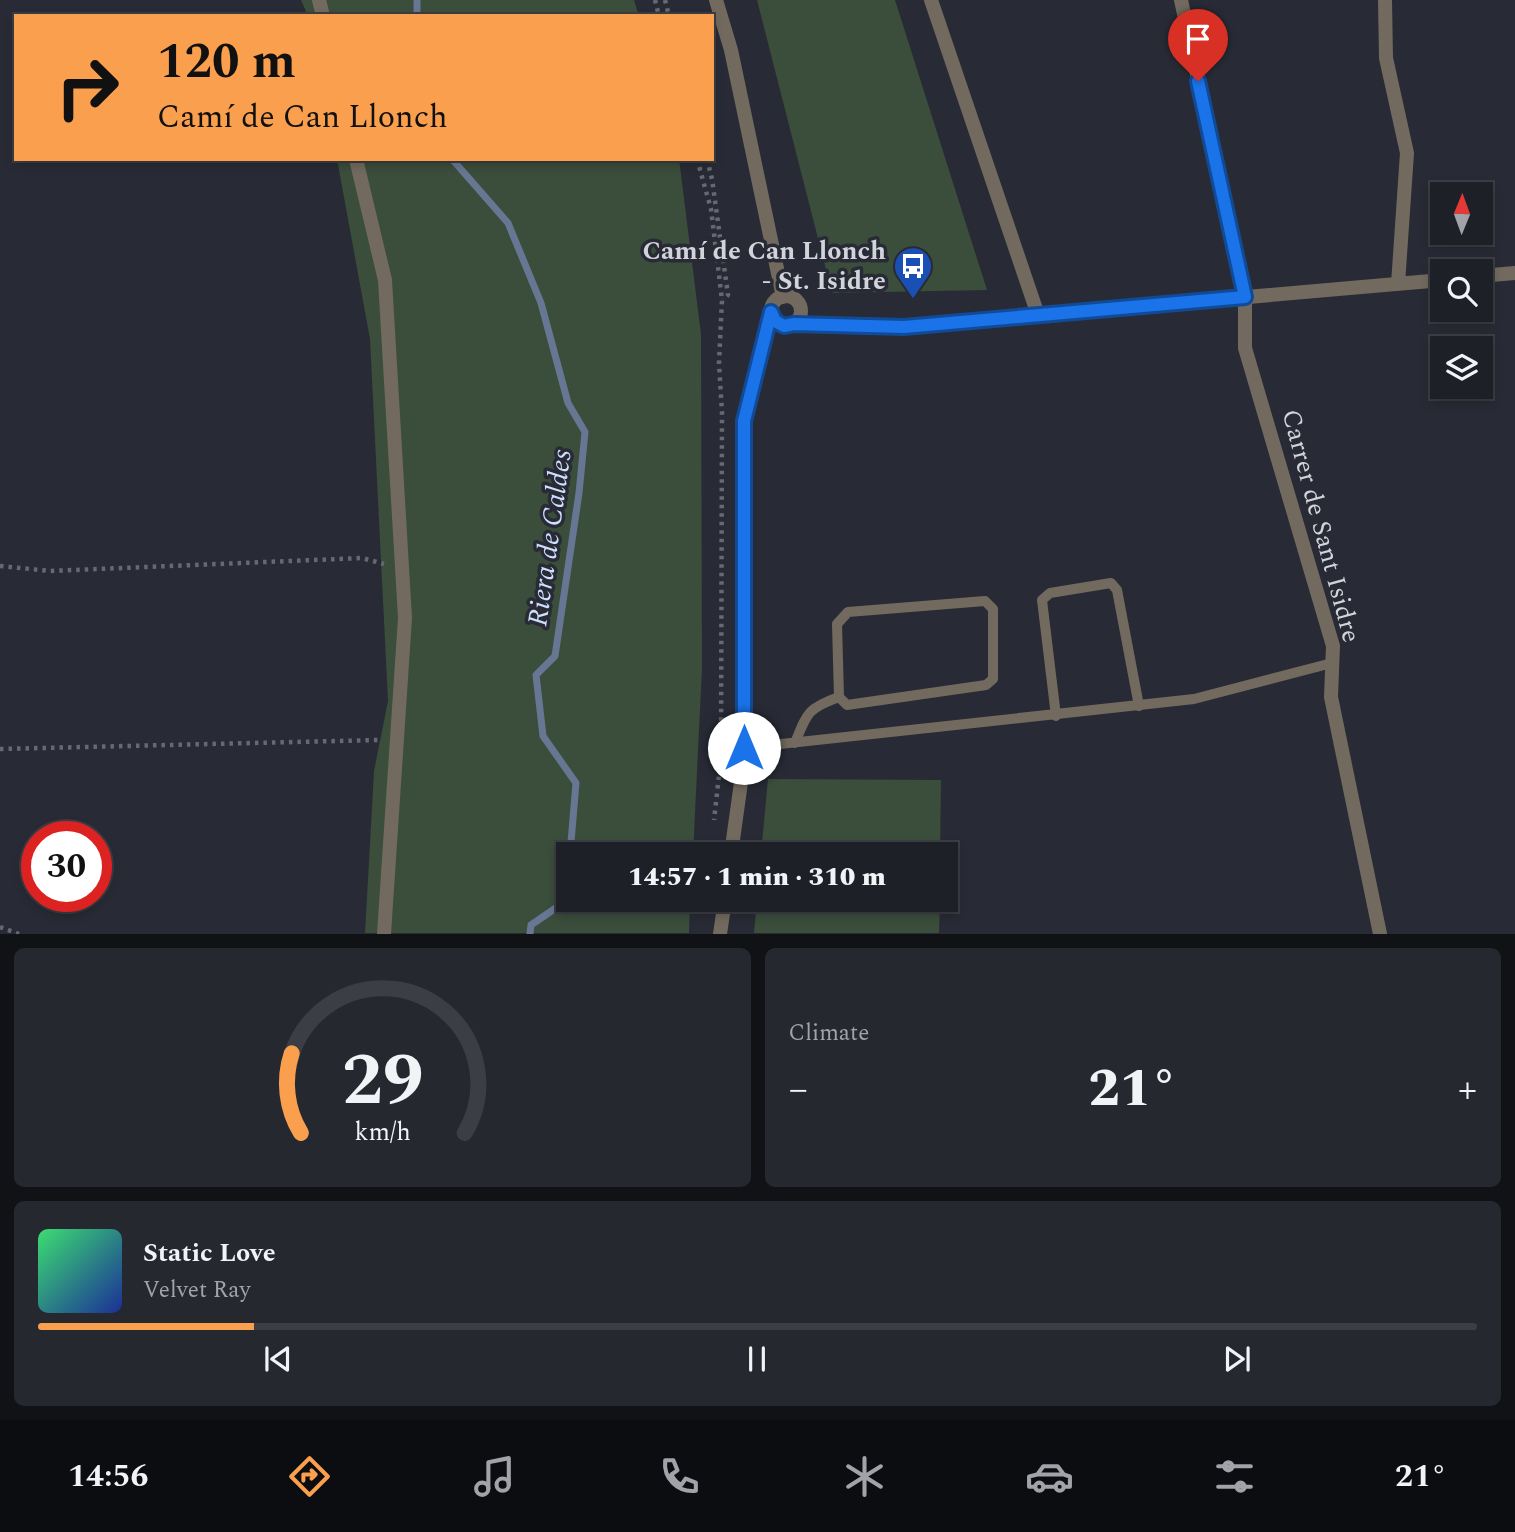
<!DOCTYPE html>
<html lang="en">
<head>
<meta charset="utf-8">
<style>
	body { margin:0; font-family:Spectral,serif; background:#262830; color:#f1f3f6; height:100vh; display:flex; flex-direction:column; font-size:26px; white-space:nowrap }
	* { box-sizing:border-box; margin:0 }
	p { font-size:23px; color:#a1a3a8 }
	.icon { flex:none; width:38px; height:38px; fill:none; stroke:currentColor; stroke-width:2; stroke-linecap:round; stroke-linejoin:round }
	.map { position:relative; height:934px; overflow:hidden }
	.side { display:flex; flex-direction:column; gap:14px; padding:14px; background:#101216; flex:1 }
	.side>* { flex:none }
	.guide { position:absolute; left:14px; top:14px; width:700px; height:147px; border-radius:0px; box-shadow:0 4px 10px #0003,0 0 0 2px #3c3e45; background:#f99f4d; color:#111; overflow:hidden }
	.needle { width:46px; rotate:1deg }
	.tools { position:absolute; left:1430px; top:182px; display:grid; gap:14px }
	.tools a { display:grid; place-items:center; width:63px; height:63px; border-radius:0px; background:#1e2028; box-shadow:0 4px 10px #0003,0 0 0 2px #3c3e45; font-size:35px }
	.speed { position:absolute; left:21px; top:821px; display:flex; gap:14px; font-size:35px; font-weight:700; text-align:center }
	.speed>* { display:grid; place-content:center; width:91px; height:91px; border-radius:50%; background:#1e2028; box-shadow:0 4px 10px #0003,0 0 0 2px #3c3e45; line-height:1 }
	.speed .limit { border:10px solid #d22; background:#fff; color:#111 }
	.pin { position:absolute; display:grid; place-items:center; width:60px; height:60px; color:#fff; margin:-72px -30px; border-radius:50% 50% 50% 0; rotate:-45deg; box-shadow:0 0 7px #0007 }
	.pin .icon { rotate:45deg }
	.me { position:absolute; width:77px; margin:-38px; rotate:0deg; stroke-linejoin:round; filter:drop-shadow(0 0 5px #0008) }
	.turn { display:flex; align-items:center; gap:24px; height:147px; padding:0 28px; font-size:32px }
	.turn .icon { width:91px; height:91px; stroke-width:2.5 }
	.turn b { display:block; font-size:49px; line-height:60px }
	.big { font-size:52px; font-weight:800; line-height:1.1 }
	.side .tile { flex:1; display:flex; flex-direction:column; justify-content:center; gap:10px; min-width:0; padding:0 24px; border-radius:10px; background:#262830 }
	.side .dial { align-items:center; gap:0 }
	.dial svg { height:182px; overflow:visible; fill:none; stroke:#3c3e45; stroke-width:7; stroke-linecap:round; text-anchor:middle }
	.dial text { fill:#f1f3f6; stroke:none }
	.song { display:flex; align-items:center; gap:21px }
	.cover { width:84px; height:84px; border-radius:10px; background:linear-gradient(135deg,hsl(140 70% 55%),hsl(230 70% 35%)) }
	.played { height:7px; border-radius:4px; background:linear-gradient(90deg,#f99f4d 15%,#3c3e45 15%) }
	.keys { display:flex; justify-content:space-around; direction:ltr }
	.heat { display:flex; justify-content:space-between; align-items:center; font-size:38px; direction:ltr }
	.side .tiles { flex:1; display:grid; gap:14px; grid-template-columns:1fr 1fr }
	.tile:last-child { grid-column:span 2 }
	.trip { position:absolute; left:556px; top:842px; width:402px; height:70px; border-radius:0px; background:#1e2028; box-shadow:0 4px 10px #0003,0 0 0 2px #3c3e45; font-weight:800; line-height:70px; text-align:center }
	.tabs { display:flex; height:112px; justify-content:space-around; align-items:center; background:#0c0d10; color:#a1a3a8 }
	.tabs .icon { width:49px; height:49px }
	.tabs .current { color:#f99f4d }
	.tabs b { font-size:32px; color:#f1f3f6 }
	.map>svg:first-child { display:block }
	.green { fill:#3b4d3b }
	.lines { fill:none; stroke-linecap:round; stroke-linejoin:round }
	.stream { stroke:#677793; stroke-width:7 }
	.path { stroke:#666972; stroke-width:4.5; stroke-dasharray:3.5 5; stroke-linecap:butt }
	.service { stroke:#726a5e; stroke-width:10 }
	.minor { stroke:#726a5e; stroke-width:14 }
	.route-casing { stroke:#114b97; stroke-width:18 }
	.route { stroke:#1a73e8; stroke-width:12 }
	.labels { text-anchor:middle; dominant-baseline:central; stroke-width:7; stroke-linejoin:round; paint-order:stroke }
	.poi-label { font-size:26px; font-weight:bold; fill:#d2d4db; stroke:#282b35; text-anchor:end }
	.street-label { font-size:26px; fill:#d2d4db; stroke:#282b35 }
	.water-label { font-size:28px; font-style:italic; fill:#cddffd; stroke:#282b35 }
</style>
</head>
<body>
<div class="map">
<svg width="1515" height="934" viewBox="0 0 1515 934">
	<rect width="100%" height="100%" fill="#282b35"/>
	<path class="green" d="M301 0H634L639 16H308Z
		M757 0H895L987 290 832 293Z
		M337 159H679L701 334 702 669 693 854H569V900H690L689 933H365L374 771 388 701 370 339Z
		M768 779 941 780 940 854H761Z
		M757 900H940L939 933H754Z"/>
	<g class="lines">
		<path class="stream" d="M417 0V16
			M452 159 508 223 541 303 568 403 585 432 579 493 555 656 536 675 543 736 576 783 570 854
			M530 934 531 925 566 901 569 870"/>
		<path class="path" d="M655 0 659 16
			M665 0 669 16
			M697 159 711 209 722 300 719 363 722 412 721 758 714 820
			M707 159 712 179 728 295 723 300
			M0 566 50 571 362 558 384 564
			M0 749 379 740
			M0 927 19 934"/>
		<path class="service" d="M985 601 993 609V679L986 685 847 705 839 697 837 624 848 612Z
			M1056 716 1042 600 1050 593 1111 583 1117 590 1139 706
			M795 743C807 713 808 708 839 697
			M744 748 1194 699 1332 663"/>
		<path class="minor" d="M319 0 323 16
			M716 0 731 50 783 297
			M931 0 1038 315
			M1181 0 1245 297V348L1333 646 1331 697 1380 934
			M1385 0 1386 58 1407 153 1398 284
			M356 159 385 280 405 618 384 934
			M1480 276 1515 273
			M771 311a15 15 0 1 1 30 0a15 15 0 1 1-30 0Z
			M794 324 904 327 1442 280
			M731 854 743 768 744 421 771 312
			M720 934 725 900"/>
	</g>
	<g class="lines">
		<defs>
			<path id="route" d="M744 748V421L771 312 775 321 784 326 794 324 904 327 1245 297 1198 81"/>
		</defs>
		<use href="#route" class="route-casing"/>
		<use href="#route" class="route"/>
	</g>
	<defs>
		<symbol id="bus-pin" viewBox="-11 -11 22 30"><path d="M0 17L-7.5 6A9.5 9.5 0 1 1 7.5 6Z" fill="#1a4fb4" stroke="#282b35"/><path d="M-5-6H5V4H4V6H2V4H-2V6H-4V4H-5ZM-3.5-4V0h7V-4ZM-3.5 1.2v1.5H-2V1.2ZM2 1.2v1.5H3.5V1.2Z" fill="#fff"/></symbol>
	</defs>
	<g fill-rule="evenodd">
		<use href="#bus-pin" x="891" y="244" width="44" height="60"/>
	</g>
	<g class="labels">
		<g class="poi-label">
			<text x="886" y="251">Camí de Can Llonch<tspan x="886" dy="30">- St. Isidre</tspan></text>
		</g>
		<g class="street-label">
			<text transform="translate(1321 526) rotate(75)">Carrer de Sant Isidre</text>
		</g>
		<g class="water-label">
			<text transform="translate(550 538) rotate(-82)">Riera de Caldes</text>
		</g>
	</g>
</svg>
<div class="tools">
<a><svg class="needle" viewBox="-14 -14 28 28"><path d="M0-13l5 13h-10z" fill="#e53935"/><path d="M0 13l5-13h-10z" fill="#a1a3a8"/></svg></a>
<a><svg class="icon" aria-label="search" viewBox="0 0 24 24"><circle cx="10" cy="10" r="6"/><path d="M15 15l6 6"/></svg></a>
<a><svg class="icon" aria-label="layers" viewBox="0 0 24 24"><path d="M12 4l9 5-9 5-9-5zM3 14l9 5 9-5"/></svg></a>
</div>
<div class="speed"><div class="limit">30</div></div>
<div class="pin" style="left:1198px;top:81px;background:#d93025"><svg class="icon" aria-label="arrive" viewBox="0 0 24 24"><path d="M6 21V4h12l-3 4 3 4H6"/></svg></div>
<svg class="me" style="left:744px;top:748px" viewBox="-20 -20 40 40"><circle r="19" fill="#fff"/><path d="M0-13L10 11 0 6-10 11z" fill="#1a73e8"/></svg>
<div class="trip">14:57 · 1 min · 310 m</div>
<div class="guide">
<div class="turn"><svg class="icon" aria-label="right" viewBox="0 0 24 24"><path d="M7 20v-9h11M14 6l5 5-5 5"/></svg><div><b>120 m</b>Camí de Can Llonch</div></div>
</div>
</div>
<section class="side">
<div class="tiles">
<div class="tile dial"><svg viewBox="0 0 100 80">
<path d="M14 69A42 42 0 1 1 86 69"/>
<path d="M14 69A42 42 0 0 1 10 34" stroke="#f99f4d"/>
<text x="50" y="56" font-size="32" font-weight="700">29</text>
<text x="50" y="72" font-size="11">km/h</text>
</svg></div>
<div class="tile"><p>Climate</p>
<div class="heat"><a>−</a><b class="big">21°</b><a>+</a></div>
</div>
<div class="tile">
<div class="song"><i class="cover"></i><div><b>Static Love</b><p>Velvet Ray</p></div></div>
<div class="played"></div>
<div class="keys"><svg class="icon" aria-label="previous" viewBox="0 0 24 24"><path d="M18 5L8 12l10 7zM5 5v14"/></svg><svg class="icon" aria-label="pause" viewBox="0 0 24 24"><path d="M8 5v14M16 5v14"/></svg><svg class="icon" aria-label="next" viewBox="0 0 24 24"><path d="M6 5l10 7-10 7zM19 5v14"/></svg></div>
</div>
</div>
</section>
<nav class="tabs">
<b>14:56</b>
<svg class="icon current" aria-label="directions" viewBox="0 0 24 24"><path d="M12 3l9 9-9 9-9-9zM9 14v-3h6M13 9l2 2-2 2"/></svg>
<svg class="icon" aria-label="music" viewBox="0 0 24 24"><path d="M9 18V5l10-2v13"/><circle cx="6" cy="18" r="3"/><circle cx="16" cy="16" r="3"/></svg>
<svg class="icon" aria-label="phone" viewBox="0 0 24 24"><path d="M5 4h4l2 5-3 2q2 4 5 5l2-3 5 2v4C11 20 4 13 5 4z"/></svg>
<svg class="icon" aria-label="climate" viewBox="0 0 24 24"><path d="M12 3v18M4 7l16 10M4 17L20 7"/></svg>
<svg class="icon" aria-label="car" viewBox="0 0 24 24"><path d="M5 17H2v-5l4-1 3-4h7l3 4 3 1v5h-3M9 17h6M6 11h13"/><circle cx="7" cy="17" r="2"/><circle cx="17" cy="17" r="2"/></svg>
<svg class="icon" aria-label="filters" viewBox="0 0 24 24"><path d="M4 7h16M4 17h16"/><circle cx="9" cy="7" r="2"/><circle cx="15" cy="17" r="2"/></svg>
<b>21°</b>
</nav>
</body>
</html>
